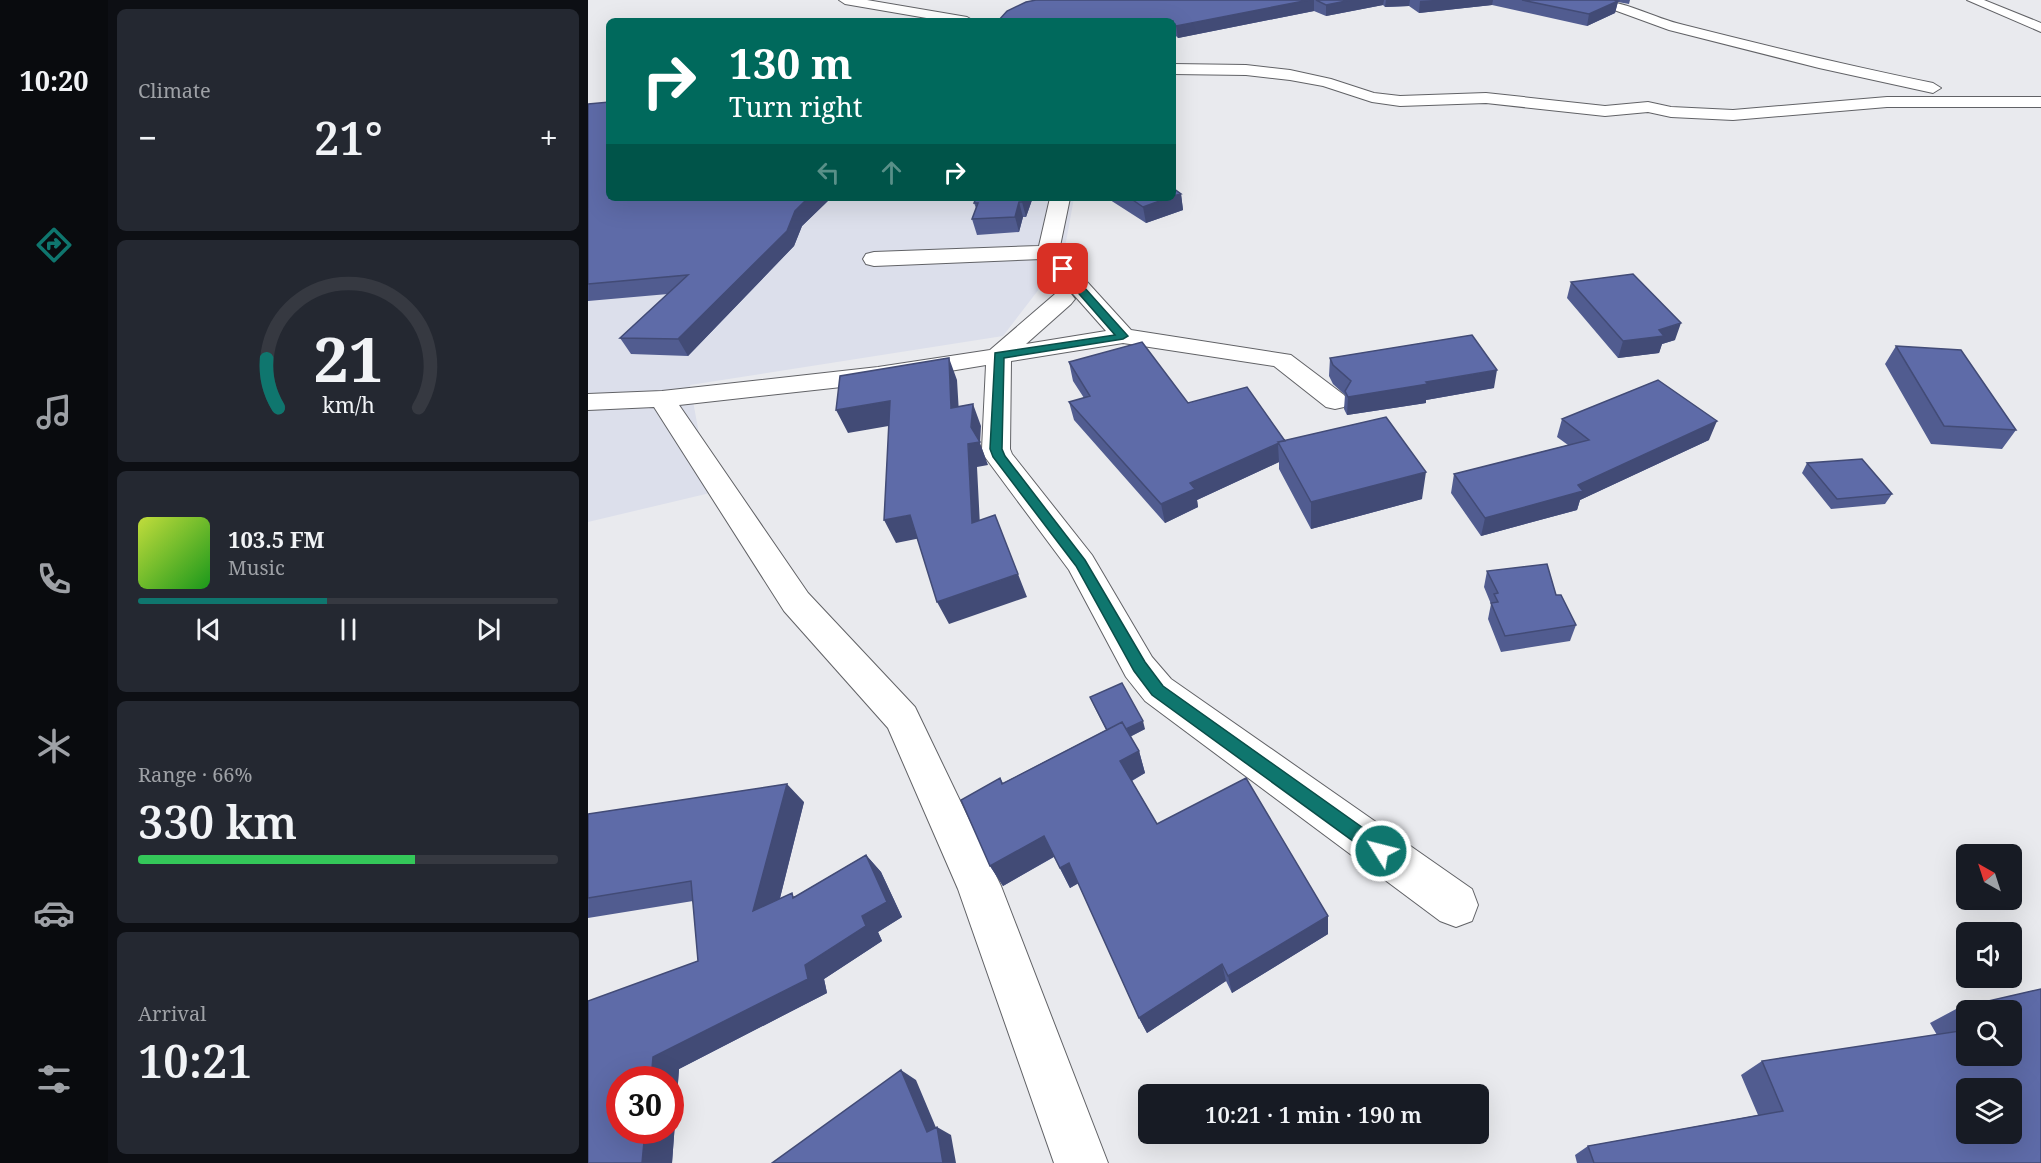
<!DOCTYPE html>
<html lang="en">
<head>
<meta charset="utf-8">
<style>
	body { margin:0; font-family:"Noto Serif",serif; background:#242831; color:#f1f3f6; height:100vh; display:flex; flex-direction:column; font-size:22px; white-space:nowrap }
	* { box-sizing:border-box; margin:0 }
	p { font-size:20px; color:#9ea1a6 }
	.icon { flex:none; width:33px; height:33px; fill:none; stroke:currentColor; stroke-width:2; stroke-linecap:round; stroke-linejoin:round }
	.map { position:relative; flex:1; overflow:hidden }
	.details { display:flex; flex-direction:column; gap:9px; padding:9px; background:#0d0f14; width:480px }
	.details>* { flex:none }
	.top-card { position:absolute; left:18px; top:18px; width:570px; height:183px; border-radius:9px; box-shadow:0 6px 24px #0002; background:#00695c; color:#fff; overflow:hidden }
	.needle { width:39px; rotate:321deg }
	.tools { position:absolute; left:1368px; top:844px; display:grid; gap:12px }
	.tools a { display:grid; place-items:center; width:66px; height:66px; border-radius:9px; background:#171b24; box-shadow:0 6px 24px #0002; font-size:30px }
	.speed { position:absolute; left:18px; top:1066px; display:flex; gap:12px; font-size:30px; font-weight:700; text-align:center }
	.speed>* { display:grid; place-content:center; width:78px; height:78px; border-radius:50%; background:#171b24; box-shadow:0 6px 24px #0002; line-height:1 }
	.speed .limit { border:9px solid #d22; background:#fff; color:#111 }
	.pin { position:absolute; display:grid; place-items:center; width:51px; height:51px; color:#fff; margin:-26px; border-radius:12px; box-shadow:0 3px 9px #0006 }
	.me { position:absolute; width:66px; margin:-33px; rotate:306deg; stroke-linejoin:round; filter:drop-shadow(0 0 4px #0008) }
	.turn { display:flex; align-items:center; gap:21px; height:126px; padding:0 24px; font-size:27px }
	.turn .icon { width:78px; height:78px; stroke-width:2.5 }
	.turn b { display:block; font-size:42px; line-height:51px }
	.lanes { display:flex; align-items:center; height:57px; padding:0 24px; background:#0003; justify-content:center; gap:30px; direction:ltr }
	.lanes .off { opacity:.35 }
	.big { font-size:45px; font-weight:600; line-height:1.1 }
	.details .card { flex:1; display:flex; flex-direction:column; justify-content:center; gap:9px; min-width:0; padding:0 21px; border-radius:9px; background:#242831 }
	.details .dial { align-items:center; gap:0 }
	.dial svg { height:156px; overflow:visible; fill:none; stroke:#363941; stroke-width:7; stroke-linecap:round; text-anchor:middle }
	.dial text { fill:#f1f3f6; stroke:none }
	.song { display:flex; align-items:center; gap:18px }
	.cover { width:72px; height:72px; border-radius:9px; background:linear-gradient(135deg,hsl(70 70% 55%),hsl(120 70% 35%)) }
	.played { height:6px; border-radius:3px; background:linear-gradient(90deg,#0f766e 45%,#363941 45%) }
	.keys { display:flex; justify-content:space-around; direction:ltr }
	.heat { display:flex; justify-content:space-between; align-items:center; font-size:33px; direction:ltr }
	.charge { height:9px; border-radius:4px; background:linear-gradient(90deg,#34c759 66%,#363941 0) }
	.trip { position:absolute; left:550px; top:1084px; width:351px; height:60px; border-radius:9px; background:#171b24; box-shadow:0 6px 24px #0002; font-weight:600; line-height:60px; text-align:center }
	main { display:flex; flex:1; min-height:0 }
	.dock { display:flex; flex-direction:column; width:108px; justify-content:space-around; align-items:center; background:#090b0e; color:#9ea1a6 }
	.dock .icon { width:42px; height:42px }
	.dock .on { color:#0f766e }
	.dock b { font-size:27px; color:#f1f3f6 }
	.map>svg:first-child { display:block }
	.built { fill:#dcdfeb }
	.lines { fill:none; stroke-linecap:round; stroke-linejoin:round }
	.minor-casing { stroke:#616266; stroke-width:2 }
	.minor { fill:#fff; fill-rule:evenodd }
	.wall { fill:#515c90; fill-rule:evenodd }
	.shaded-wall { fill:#424b76 }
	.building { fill:#5e6ba8; stroke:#424b76; stroke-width:1.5; fill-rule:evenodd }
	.route { fill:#0f766e; stroke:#0a4d48; stroke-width:1.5 }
</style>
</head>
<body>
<main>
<nav class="dock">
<b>10:20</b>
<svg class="icon on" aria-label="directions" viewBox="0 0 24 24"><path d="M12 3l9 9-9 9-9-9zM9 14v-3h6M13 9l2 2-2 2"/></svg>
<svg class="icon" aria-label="music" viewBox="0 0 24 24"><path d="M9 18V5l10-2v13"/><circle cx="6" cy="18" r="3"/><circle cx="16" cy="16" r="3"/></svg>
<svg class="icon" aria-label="phone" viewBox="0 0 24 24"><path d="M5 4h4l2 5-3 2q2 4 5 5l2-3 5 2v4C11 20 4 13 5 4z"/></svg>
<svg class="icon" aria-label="climate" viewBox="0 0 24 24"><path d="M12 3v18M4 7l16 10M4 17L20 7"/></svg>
<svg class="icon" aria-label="car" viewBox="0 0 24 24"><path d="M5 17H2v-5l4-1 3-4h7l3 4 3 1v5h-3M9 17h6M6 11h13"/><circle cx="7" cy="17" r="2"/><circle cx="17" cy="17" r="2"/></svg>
<svg class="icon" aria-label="filters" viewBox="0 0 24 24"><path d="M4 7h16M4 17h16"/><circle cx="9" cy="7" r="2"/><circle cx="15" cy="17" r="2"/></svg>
</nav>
<section class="details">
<div class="card"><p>Climate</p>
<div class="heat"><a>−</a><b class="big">21°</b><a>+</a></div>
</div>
<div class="card dial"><svg viewBox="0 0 100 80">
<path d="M14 69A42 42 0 1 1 86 69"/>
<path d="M14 69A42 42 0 0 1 8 44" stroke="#0f766e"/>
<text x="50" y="56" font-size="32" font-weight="700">21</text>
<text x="50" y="72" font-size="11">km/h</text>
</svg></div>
<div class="card">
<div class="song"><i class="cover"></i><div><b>103.5 FM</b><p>Music</p></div></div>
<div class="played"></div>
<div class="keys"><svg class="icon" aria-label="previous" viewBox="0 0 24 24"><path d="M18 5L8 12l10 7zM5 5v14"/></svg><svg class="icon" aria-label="pause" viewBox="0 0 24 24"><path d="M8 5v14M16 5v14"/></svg><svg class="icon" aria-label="next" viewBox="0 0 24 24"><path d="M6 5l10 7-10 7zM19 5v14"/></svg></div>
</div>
<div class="card"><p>Range · 66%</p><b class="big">330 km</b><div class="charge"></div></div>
<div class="card"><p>Arrival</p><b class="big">10:21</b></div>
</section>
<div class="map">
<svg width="1453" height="1163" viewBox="0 0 1453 1163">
	<rect width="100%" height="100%" fill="#e9eaee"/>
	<path class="built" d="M0 117 21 198H486L475 258 415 336 102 385 122 493 0 522Z"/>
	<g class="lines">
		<defs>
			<path id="minor" d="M251 0H279L379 17 386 21H356L257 4Z
				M1005 0C1037 0 1065 18 1096 25 1179 46 1261 66 1345 83L1353 88 1345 93 1231 68 1081 30 1007 3Z
				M1379 0H1396L1453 23V32Z
				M585 64 658 65 702 70 743 79 786 93 812 96 898 93 1017 106 1060 102 1083 107 1145 110 1299 97H1453V107H1299L1145 120 1083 117 1060 112 1017 116 898 103 812 106 784 102 735 86 702 80 658 75 585 74Z
				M462 198H482L471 251 543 330 703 355 756 395 760 401 756 407 747 409 738 407 686 366 535 343 423 361 422 449 424 454 504 555 564 657 583 679 884 889 890 905 884 921 868 927 852 921 557 701 538 677 481 570 397 457 394 449 398 365 290 383 91 405 220 593 327 707 413 886 520 1163H466L370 889 300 728 196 611 66 407 0 410V394L74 391 290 367 402 350 467 294 475 292 483 294 487 299 483 304 438 344 518 331 454 259 286 266 278 264 275 259 278 254 286 252 451 246Z"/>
		</defs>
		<use href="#minor" class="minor-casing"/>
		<use href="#minor" class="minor"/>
	</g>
	<path class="wall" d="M448 0H1042L1041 4 1030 2 1027 13 999 26 904 5 831 13 821 6 797 7 795 5 738 16 726 11 590 38 588 36 585 37V21Z
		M0 104 21 198H243L214 226 206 246 100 356 43 354 32 338 80 294 0 301Z
		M593 194 595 210 558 223 519 198H585Z
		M448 199 444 200 438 217H435L431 232 389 235 384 219 388 208 386 203Z
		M983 282 1087 340 1074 344 1071 353 1030 358 979 298Z
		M1308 346 1428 430 1414 449 1343 444 1297 364Z
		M742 358 906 388 838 400V403L759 415 756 409 757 395 745 384 741 376Z
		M481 362 600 403 697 441 834 499 723 529 691 469V462L609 500 610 507 577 523 486 420 481 402 496 398 485 381Z
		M974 419 1121 440 992 500 989 510 893 536 863 493 866 474 980 445 969 437Z
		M1219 463 1304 494 1297 504 1243 509 1214 473Z
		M899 571 968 595 988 625 982 641 913 652 900 619 903 604 896 587Z
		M502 697 557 729 542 737 551 751 557 773 544 781 569 824 740 934 644 993 638 981 559 1033 551 1018 490 883 482 888 466 857 415 886 402 866 412 778 415 783 518 730 506 706Z
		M216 802 192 898 208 896 278 855 293 872 314 917 290 932 294 941 236 979 239 993 91 1069 84 1163H0L110 961 105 901 0 918V814Z
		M1453 989V1163H989L987 1155 1000 1146 1170 1115 1153 1075 1174 1061 1349 1035 1342 1023 1370 1008ZM1378 1011 1424 1056H1378Z"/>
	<path class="shaded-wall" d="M721 0H726V11L590 38 588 26Z
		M763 0H796L795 5 738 16V5Z
		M798 0H822L821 6 797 7Z
		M845 0H905L904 5 831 13 832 1Z
		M1030 1 1027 13 999 26 1001 14Z
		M585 24H587L588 36 585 37Z
		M593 194 595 210 558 223 555 207 580 198H585V196Z
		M220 198H243L214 226 206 246 100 356 90 339 207 211Z
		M435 198H449L448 199 444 200 438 217 434 202Z
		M431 202 435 217 431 232 427 217Z
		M1093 323 1087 340 1074 344 1071 353 1030 358 1035 341 1071 330Z
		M361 358 369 380 372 430 363 408Z
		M909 370 906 388 838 400V403L759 415 760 397 838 382Z
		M302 401 312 424 260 433 248 410Z
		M385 404 393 426 392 443 400 465 389 467 393 545 384 523 380 444 383 427Z
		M1129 421 1121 440 992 500 989 510 893 536 897 518 990 485Z
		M690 444 691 462 609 500 610 507 577 523 573 504 602 483Z
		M838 472 834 499 723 529V502Z
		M322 515 333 538 308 543 296 520Z
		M430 574 439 597 361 624 349 602Z
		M555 721 557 729 525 745 522 736Z
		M551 751 557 773 539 783 532 761Z
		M199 784 216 802 185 926 165 911Z
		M456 836 467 856 415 886 402 866Z
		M278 855 293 872 314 917 290 932 294 941 236 979 239 993 91 1069 84 1163H54L57 1131H82V1080H63L65 1057 274 916Z
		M481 863 491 883 482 888 472 868Z
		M740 916V934L644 993 640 976Z
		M634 964 638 981 559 1033 551 1018Z
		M313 1070 328 1080 349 1130V1127L363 1135 368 1163H355L339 1132Z"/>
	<path class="building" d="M448 0H721L588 26 587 24H585V21H410L419 11 438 2Z
		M728 0H763L738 5Z
		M934 0H1026L1030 1 1001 14Z
		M21 102V198H220L207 211 199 231 90 339 32 338 100 275 0 284V104Z
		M585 188 593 194 585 196Z
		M388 198H435L434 202H431L427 217 384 219 390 203H386Z
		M542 198H580L555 207Z
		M1045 274 1093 323 1071 330 1076 336 1035 341 983 282Z
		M884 335 909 370 838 382 840 384 760 397 757 391 763 381 745 365 742 358Z
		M554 342 600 403 659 387 697 441 690 442 691 443 602 483 607 489 573 504 481 402 502 396 481 362Z
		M1308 346 1373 350 1428 430 1356 426Z
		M361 358 363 408 385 404 383 427 392 442 380 444 384 523 407 515 430 574 349 602 322 515 296 520 302 401 248 410 252 376Z
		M1070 380 1129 421 990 485 995 491 897 518 866 474 1001 440 974 419Z
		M798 417 838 472 723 502 690 442Z
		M1274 459 1304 494 1249 499 1219 463Z
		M959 564 968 595H973L988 625 917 636 903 603 910 602 906 594 910 593 899 571Z
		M534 683 555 721 538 729 534 722 519 730 502 697Z
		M534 722 551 751 532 761 569 824 658 778 740 916 640 976 634 964 551 1018 481 863 472 868 456 836 402 866 373 800 412 778 414 784Z
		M199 784 165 911 204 893 205 898 278 855 299 902 274 916 278 926 217 965 220 979 65 1057 63 1080H32V1131H57L54 1163H0V1001L110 961 103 881 0 898V814Z
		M1453 989V1163H1006L1000 1146 1195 1111 1174 1061 1378 1030V1056H1424V1011H1378V1020L1370 1008ZM1378 1089H1424V1134H1378Z
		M313 1070 339 1132 349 1127 355 1163H184Z"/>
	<path class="route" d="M471 267H478L540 336 535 339 416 358 414 449 417 456 497 560 557 662 575 686 799 845 802 851 799 857 793 860 787 857 564 695 546 671 488 566 405 457 402 449 407 353 527 335 471 271Z"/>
</svg>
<div class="tools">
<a><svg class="needle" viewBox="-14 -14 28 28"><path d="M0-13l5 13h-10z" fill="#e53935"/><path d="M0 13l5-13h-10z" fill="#9ea1a6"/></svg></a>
<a><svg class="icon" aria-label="sound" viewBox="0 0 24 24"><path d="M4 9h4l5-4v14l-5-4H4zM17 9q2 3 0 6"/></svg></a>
<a><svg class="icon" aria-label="search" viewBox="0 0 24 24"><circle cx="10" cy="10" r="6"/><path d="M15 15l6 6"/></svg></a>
<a><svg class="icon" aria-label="layers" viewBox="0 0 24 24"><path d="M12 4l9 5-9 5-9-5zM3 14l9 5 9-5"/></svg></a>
</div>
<div class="speed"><div class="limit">30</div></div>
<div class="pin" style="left:475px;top:269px;background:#d93025"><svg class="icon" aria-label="arrive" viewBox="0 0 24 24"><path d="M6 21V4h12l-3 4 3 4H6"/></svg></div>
<svg class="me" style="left:793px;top:851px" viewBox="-20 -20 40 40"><circle r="17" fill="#0f766e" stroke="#fff" stroke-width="3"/><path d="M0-11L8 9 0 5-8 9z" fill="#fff"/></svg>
<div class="trip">10:21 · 1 min · 190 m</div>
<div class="top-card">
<div class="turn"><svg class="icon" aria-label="right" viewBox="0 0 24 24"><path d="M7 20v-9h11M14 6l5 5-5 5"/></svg><div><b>130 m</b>Turn right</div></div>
<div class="lanes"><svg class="icon off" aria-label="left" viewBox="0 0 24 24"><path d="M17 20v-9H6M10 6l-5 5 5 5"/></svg><svg class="icon off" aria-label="ahead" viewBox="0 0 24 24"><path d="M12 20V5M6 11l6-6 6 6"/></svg><svg class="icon" aria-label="right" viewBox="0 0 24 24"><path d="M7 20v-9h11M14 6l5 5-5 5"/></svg></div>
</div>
</div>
</main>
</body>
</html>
